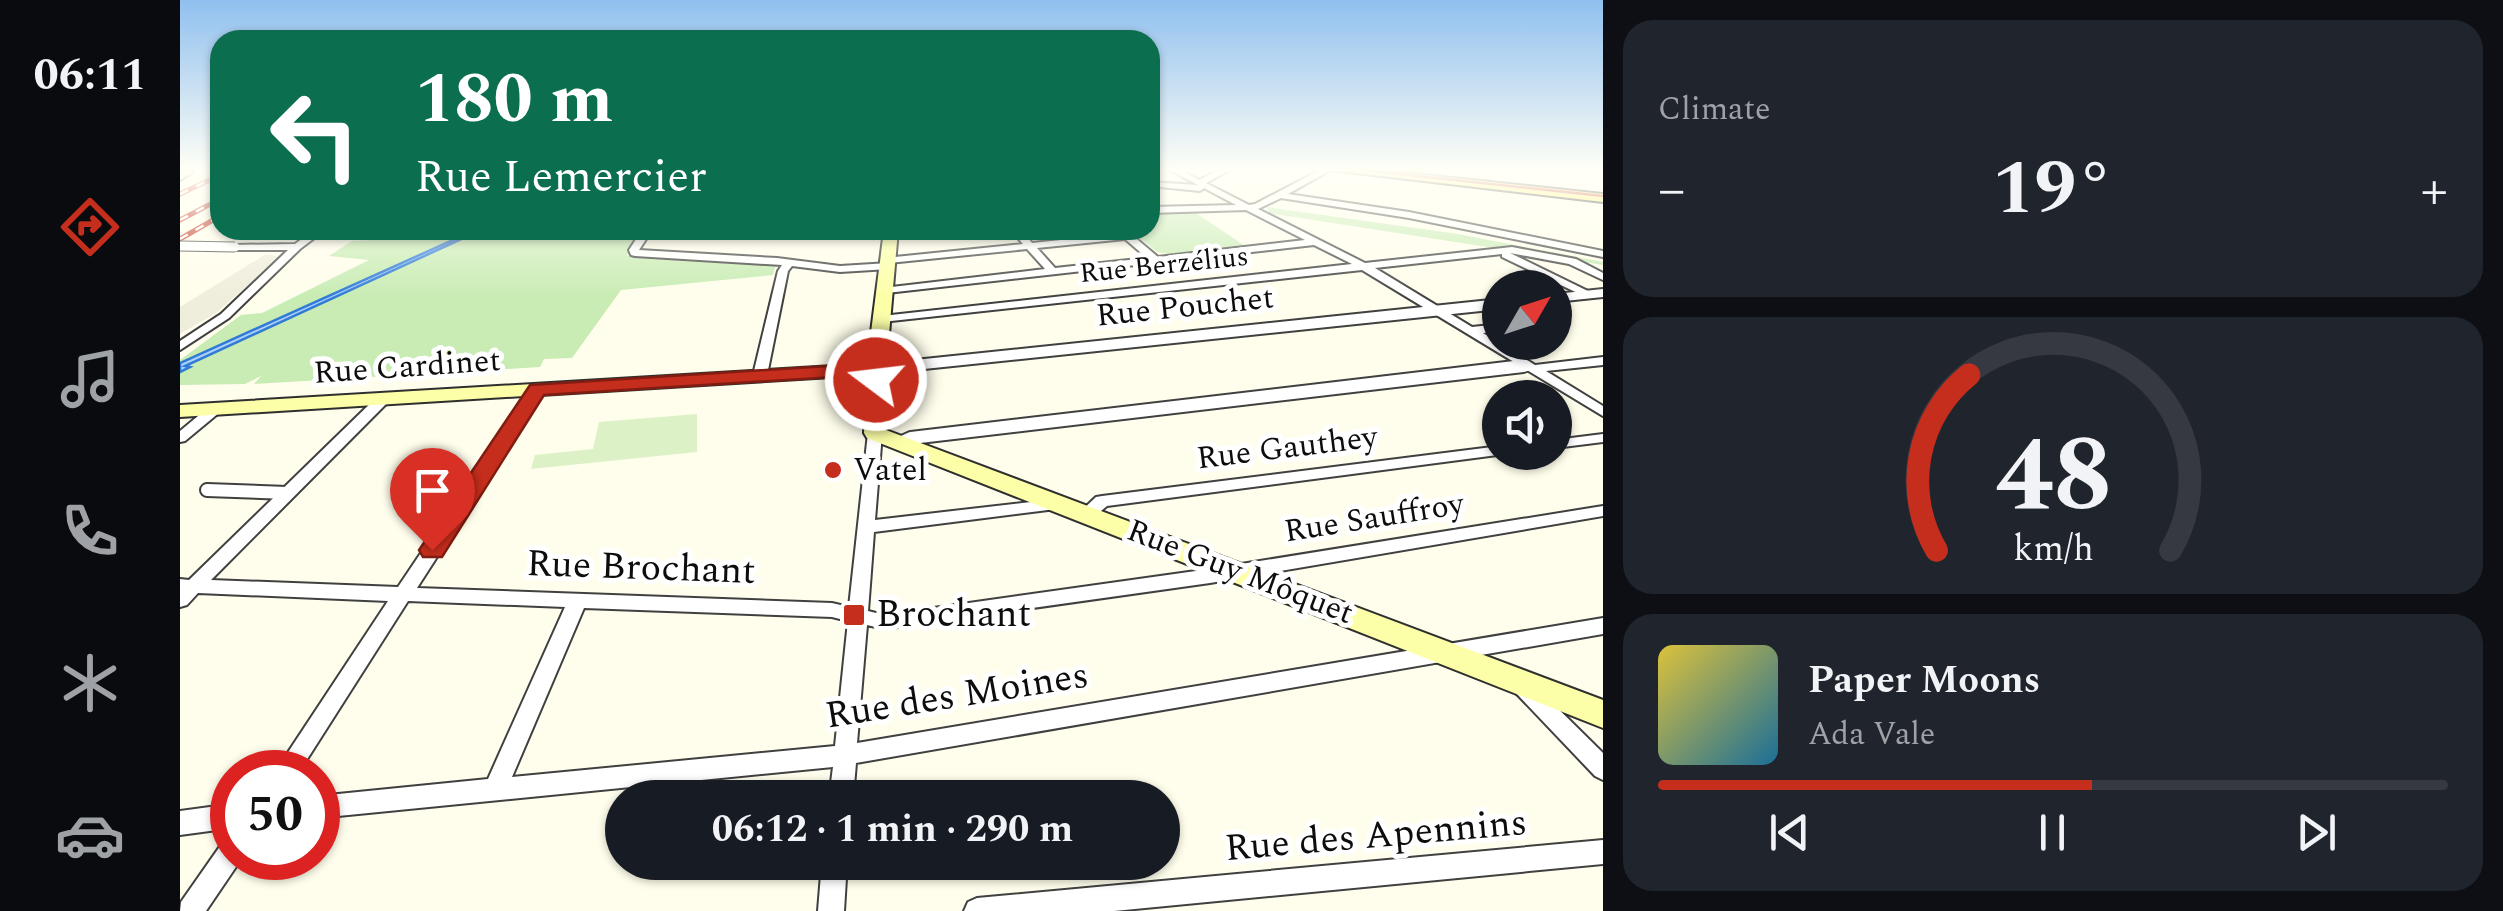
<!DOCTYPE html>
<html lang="en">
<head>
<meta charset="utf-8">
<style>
	body { margin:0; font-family:Spectral,serif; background:#20242c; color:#f1f3f6; height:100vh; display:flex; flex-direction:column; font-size:38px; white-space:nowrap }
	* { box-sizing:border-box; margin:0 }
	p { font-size:32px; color:#9ea1a6 }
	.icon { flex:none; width:55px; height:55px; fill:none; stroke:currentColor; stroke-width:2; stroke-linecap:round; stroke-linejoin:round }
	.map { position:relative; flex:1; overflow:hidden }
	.details { display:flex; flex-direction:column; gap:20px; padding:20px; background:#0d0f14; width:900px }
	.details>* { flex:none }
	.top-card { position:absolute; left:30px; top:30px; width:950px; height:210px; border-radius:30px; box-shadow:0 2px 8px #0004; background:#0b6e4f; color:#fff; overflow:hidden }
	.needle { width:65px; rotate:51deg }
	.fabs { position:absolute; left:1302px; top:270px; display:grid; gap:20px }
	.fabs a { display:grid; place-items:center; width:90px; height:90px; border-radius:50%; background:#171b24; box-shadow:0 2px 8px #0004; font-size:50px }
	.speed { position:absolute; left:30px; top:750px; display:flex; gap:20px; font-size:50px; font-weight:700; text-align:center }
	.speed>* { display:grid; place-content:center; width:130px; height:130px; border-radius:50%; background:#171b24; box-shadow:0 2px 8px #0004; line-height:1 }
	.speed .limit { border:15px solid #d22; background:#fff; color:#111 }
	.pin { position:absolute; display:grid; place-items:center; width:85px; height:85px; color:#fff; margin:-102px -42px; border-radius:50% 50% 50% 0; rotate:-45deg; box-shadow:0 0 10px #0007 }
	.pin .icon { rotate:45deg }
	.me { position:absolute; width:110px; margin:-55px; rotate:285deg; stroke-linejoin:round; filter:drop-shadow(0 0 8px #0008) }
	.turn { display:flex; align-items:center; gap:35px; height:210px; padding:0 40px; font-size:45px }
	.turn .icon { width:130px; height:130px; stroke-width:2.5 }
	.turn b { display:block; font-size:70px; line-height:85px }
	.big { font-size:75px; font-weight:700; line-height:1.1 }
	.details .widget { flex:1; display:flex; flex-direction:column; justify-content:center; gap:15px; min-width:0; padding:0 35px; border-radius:30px; background:#20242c }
	.details .dial { align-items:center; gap:0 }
	.dial svg { height:260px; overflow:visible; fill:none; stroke:#363941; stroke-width:7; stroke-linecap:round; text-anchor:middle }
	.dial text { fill:#f1f3f6; stroke:none }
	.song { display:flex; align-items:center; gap:30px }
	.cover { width:120px; height:120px; border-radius:15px; background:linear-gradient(135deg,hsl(50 70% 55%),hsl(200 70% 35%)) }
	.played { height:10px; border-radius:5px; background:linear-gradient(90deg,#c52d1c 55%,#363941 55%) }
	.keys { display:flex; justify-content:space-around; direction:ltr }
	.heat { display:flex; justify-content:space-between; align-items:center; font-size:55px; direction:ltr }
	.trip { position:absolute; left:425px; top:780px; width:575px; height:100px; border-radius:50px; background:#171b24; box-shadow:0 2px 8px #0004; font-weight:700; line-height:100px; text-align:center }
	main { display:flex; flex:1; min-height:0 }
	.tabs { display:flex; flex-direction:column; width:180px; justify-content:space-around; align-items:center; background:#090b0e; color:#9ea1a6 }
	.tabs .icon { width:70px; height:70px }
	.tabs .active { color:#c52d1c }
	.tabs b { font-size:45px; color:#f1f3f6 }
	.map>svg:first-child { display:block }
	.green { fill:#c8ecb3 }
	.pitch { fill:#dcf2c6 }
	.plaza { fill:#efeddb }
	.water { fill:#add2fa; stroke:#307bd6; stroke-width:2.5 }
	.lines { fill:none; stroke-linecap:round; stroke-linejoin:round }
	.pedestrian-far1-casing { stroke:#404040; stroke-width:12 }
	.pedestrian-casing { stroke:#404040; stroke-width:16 }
	.minor-casing { stroke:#404040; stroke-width:4 }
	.tertiary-casing { stroke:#404040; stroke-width:4 }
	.secondary-casing { stroke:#2f2f2f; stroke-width:4 }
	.primary-casing { stroke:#1e1e1e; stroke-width:4 }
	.pedestrian-far1 { stroke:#fff; stroke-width:10 }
	.pedestrian { stroke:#fff; stroke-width:12 }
	.minor { fill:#fff; fill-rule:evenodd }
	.tertiary { fill:#fff; fill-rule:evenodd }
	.secondary { fill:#fcffa7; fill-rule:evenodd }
	.primary { fill:#fff05c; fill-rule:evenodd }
	.tram { stroke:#c52d1c; stroke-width:2.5 }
	.rail-casing { stroke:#c52d1c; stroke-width:5 }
	.rail { stroke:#fff; stroke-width:2.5; stroke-dasharray:9; stroke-linecap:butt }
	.minor-bridge-casing { stroke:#404040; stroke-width:11; stroke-linecap:butt }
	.minor-bridge { stroke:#fff; stroke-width:9 }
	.route { fill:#c52d1c; stroke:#801d12; stroke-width:2.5 }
	.poi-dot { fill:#c52d1c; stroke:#fff; stroke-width:4 }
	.labels { text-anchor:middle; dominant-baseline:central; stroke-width:10; stroke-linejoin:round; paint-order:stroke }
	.far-street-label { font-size:28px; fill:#0d0d0d; stroke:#fff }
	.street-label { font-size:32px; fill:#0d0d0d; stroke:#fff }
	.poi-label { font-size:32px; fill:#0d0d0d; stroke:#fff; text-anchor:start }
	.near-street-label { font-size:38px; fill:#0d0d0d; stroke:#fff }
	.near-poi-label { font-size:38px; fill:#0d0d0d; stroke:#fff; text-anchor:start }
</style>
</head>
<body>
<main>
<nav class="tabs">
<b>06:11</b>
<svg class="icon active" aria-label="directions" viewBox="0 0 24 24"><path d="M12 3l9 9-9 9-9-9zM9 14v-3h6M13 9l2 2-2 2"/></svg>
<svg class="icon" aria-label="music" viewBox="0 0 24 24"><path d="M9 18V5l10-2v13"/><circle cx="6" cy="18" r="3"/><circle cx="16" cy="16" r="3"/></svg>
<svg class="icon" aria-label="phone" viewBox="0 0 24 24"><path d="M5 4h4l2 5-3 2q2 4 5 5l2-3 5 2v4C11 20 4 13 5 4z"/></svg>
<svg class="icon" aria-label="climate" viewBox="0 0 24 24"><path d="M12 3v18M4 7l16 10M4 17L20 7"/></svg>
<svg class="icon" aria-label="car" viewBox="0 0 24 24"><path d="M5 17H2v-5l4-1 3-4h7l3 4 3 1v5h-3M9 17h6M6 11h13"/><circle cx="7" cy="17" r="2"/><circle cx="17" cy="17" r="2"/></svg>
</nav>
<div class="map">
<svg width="1423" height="911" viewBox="0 0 1423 911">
	<rect width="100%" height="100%" fill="#fffeec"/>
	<path class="green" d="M1087 207 1278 234 1423 262V265L1089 213Z
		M1010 209 1065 246 988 254 977 252 950 230H970V213Z
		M247 230H462L447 256 596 264 593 275 441 290 392 358 364 359 360 367 74 384 81 376 65 384 0 385V360L61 315 82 313 189 260 149 256 172 241 236 238Z"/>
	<path class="pitch" d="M517 414V452L351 469 355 455 413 449 419 422Z"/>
	<path class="plaza" d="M86 254 100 257 36 313 0 334V307Z"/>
	<path class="water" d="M295 230H301L5 366 10 367 0 372V363Z"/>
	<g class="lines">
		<defs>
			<path id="pedestrian-far1" d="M1322 369 1347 366"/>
			<path id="pedestrian" d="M720 443 731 438 1343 366
				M27 490 107 493"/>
			<path id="minor" d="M6 170 13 172 0 180V174Z
				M990 170H1001L1019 180 1039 170H1050L1026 183 1069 205 1075 204 1140 170H1151L1108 194 1229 212 1423 251V257L1229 218 1101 198 1078 209 1185 263 1332 247 1396 259 1423 273V280L1389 264 1330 253 1412 293 1414 295 1408 298 1322 257V254L1195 268 1292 327 1320 324V332L1303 333 1355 365 1423 357V365L1366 371 1423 406V416L1182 270 702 322 696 319 702 316 1172 264 1134 245 707 293 702 290 703 288 865 269 847 249 709 263 714 266 709 269 660 272 612 266 608 271 587 375 580 379 573 375 598 271 602 265 455 256 451 255 449 250 462 230H472L459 250 597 258 660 266 709 263 704 260 705 258 843 244 831 230H841L852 243 939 234 937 230H946L978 257 1125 240 1066 210 970 213V207L1056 205 1024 188 1020 191 970 186V182L1018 185ZM945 239 967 258 875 268 857 248Z
				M134 230H145L120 249 49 318 0 350V341L41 314 108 250H55L50 247 52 245 115 244Z
				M707 230H731L726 233 711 234Z
				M358 385 365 389 237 588 652 603 669 607 688 433 695 429 702 433 695 520 876 499 884 504 876 509 694 532 688 611 704 615 1030 569 1423 506V516L1030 583 704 629 687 625 677 743 1423 618V634L676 763 673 798H649L653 767 138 818V796L308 779 385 607 228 601 119 772H95L208 601 18 593 7 605 0 607V579L9 580 199 395H209L211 398 209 401 31 580 218 587 353 386ZM404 608 652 617 668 621 655 746 332 777Z
				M35 405 40 406 42 409 40 412 5 441 0 442V431L30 406Z
				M1423 434V442L1375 448V440Z
				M1320 446V452H1326L1325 454 927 506C918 513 912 521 900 518L898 514 916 497 922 496Z
				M1342 677 1349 680 1423 753V780L1415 776 1335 692 1332 686 1335 680Z
				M52 804V828L0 835V811Z
				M52 839V858H62L26 911H0L1 902 43 842Z
				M1423 840V864L934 911H784L788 902 797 898Z
				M642 862H667L664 911H638Z"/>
			<path id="tertiary" d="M1423 289V297L1375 302V294Z
				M1320 299V309L696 374 687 369 696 364Z"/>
			<path id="secondary" d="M704 230H718L706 369V430L1423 700V728L687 438 684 433 686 375 0 417V405L687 364Z"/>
			<path id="primary" d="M1150 170H1198L1423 194V202Z"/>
		</defs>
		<use href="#pedestrian-far1" class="pedestrian-far1-casing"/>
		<use href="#pedestrian" class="pedestrian-casing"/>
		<use href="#minor" class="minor-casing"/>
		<use href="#tertiary" class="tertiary-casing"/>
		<use href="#secondary" class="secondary-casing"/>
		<use href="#primary" class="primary-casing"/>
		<use href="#pedestrian-far1" class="pedestrian-far1"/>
		<use href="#pedestrian" class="pedestrian"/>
		<use href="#minor" class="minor"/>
		<use href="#tertiary" class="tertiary"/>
		<use href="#secondary" class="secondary"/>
		<use href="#primary" class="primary"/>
		<path class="tram" d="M1182 170 1423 196"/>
		<defs>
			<path id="rail" d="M0 194 40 175
				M0 220 40 199
				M0 239 40 216"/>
		</defs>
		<use href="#rail" class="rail-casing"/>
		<use href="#rail" class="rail"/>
		<defs>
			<path id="minor-bridge" d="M0 246 55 247"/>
		</defs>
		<use href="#minor-bridge" class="minor-bridge-casing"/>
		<use href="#minor-bridge" class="minor-bridge"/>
	</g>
	<linearGradient id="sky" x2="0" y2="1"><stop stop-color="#90c0ef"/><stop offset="0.57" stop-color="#fffff6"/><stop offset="1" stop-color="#fffff6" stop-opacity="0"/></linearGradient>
	<rect width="1423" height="298" fill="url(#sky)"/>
	<path class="route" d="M696 363 706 368V380L696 386 689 384 686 375 364 395 262 557H243L239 550 350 385Z"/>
	<g class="poi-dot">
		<circle cx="653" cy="470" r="10"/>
		<rect x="662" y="603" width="24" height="24" rx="5"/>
	</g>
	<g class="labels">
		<g class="far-street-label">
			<text transform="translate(984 265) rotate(-6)">Rue Berzélius</text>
		</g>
		<g class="street-label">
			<text transform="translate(1005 307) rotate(-6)">Rue Pouchet</text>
			<text transform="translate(227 367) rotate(-4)">Rue Cardinet</text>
			<text transform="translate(1107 448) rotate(-7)">Rue Gauthey</text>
			<text transform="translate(1194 518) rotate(-9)">Rue Sauffroy</text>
			<text transform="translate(1060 572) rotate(21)">Rue Guy Môquet</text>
		</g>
		<g class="poi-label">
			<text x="673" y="470">Vatel</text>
		</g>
		<g class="near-street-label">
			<text transform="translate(461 568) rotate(2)">Rue Brochant</text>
			<text transform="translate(777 696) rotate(-9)">Rue des Moines</text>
			<text transform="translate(1196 836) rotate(-5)">Rue des Apennins</text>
		</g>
		<g class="near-poi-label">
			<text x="696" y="615">Brochant</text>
		</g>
	</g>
</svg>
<div class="fabs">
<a><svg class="needle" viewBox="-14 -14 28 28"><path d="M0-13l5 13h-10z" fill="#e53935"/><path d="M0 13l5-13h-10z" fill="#9ea1a6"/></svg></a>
<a><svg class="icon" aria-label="sound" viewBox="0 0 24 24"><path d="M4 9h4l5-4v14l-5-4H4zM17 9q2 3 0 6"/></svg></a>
</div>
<div class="speed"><div class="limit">50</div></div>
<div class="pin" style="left:252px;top:550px;background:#d93025"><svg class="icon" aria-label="arrive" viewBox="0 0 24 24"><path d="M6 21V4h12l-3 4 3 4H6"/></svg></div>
<svg class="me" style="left:696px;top:380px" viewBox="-20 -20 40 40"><circle r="17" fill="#c52d1c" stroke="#fff" stroke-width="3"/><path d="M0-11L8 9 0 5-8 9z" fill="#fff"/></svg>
<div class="trip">06:12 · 1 min · 290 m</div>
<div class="top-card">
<div class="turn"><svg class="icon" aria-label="left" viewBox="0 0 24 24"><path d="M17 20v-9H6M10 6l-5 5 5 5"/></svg><div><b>180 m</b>Rue Lemercier</div></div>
</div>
</div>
<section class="details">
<div class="widget"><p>Climate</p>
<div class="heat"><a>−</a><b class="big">19°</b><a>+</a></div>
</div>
<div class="widget dial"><svg viewBox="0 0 100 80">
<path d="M14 69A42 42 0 1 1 86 69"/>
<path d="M14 69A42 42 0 0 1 24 15" stroke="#c52d1c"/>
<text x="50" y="56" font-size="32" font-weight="700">48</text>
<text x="50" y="72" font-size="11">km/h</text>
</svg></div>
<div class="widget">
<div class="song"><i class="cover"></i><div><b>Paper Moons</b><p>Ada Vale</p></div></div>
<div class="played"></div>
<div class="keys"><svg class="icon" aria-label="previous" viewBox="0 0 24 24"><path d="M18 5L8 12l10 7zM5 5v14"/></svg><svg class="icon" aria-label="pause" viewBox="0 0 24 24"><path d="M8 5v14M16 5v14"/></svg><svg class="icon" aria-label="next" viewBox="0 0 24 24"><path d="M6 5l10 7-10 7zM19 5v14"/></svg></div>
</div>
</section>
</main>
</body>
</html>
